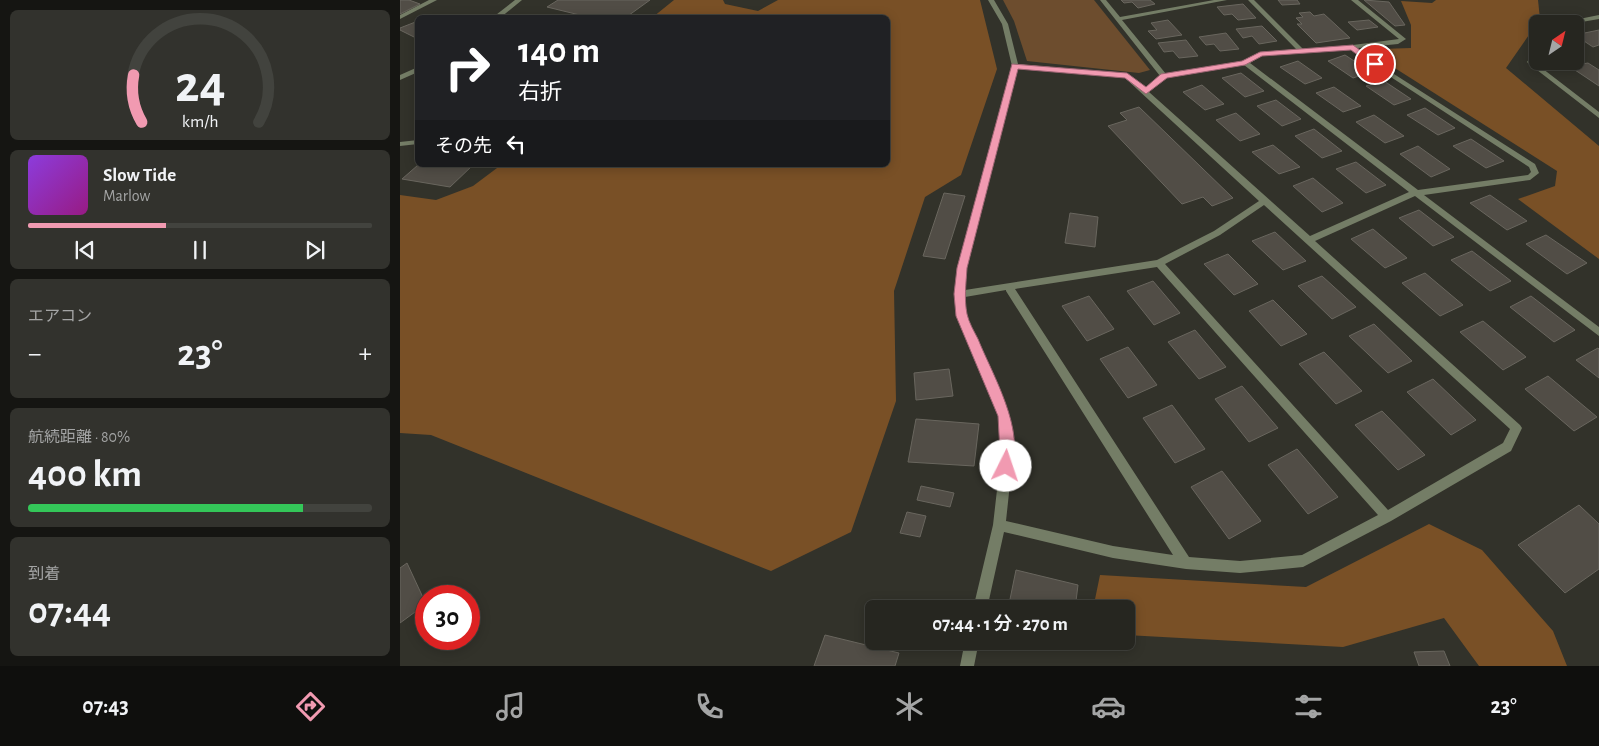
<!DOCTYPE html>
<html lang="ja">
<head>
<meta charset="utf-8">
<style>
	body { margin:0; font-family:"Alegreya Sans","Noto Sans JP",sans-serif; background:#32322d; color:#f1f3f6; height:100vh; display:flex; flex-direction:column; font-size:19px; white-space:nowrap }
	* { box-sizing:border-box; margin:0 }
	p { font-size:16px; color:#a4a5a5 }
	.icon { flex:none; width:28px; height:28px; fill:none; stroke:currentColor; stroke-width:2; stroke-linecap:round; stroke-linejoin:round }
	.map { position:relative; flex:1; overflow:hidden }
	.sheet { display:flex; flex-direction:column; gap:10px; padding:10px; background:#151512; width:400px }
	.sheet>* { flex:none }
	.guide { position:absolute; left:15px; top:15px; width:475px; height:152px; border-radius:8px; box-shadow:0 2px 12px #0003,0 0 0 1px #42433e; background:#202124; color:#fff; overflow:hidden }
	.needle { width:32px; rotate:35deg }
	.fabs { position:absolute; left:1129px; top:15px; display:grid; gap:10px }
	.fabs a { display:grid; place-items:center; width:55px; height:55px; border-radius:8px; background:#262620; box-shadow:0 2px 12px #0003,0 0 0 1px #42433e; font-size:25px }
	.speed { position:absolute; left:15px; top:585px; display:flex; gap:10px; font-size:25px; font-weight:700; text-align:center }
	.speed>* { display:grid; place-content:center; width:65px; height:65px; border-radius:50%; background:#262620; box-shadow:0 2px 12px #0003,0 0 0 1px #42433e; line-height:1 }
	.speed .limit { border:8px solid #d22; background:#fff; color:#111 }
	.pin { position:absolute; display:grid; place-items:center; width:42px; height:42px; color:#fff; margin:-21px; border:2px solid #fff; border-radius:50%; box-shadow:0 1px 5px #0007 }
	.me { position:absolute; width:55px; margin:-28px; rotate:4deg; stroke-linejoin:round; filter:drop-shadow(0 0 4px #0008) }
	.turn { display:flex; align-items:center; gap:18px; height:105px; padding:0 20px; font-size:22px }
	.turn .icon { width:65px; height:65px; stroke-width:2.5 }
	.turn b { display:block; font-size:35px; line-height:42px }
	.then { display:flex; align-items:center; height:48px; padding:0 20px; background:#0003; gap:10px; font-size:19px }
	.big { font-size:38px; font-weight:600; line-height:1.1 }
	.sheet .card { flex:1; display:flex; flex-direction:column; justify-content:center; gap:8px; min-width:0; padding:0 18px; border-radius:8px; background:#32322d }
	.sheet .dial { align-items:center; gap:0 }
	.dial svg { height:130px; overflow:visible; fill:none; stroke:#42433e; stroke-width:7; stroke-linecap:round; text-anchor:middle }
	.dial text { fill:#f1f3f6; stroke:none }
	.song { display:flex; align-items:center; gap:15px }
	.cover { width:60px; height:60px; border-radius:8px; background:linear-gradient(135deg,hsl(270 70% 55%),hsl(310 70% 35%)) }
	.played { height:5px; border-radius:2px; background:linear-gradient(90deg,#f19ab1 40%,#42433e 40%) }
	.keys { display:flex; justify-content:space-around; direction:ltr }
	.heat { display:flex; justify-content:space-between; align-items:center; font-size:28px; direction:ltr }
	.charge { height:8px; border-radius:4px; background:linear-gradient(90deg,#34c759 80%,#42433e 0) }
	.trip { position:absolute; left:465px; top:600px; width:270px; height:50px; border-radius:8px; background:#262620; box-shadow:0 2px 12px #0003,0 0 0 1px #42433e; font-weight:600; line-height:50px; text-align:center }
	.menu { display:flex; height:80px; justify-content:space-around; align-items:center; background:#0f0f0d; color:#a4a5a5 }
	.menu .icon { width:35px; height:35px }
	.menu .selected { color:#f19ab1 }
	.menu b { font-size:22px; color:#f1f3f6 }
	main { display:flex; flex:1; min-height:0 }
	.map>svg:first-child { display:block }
	.green { fill:#6d4d2e }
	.forest { fill:#795026 }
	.building { fill:#514d46; stroke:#69665e }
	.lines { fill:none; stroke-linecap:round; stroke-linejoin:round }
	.lane { fill:#747d66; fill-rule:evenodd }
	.street { fill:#747d66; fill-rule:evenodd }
	.route { fill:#f19ab1; stroke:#9d6473 }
</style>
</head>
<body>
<main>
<section class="sheet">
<div class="card dial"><svg viewBox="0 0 100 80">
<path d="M14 69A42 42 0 1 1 86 69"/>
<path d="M14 69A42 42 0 0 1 9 40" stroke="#f19ab1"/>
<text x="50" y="56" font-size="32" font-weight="700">24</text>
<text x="50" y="72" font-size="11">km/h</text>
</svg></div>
<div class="card">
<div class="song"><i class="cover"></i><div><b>Slow Tide</b><p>Marlow</p></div></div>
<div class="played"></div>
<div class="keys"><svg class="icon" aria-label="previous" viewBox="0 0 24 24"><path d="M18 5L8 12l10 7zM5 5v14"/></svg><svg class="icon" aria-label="pause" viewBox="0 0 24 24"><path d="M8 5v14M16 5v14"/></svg><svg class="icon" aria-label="next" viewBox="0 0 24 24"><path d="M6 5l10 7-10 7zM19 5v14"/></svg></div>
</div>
<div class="card"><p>エアコン</p>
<div class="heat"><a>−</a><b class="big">23°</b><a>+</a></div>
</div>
<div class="card"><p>航続距離 · 80%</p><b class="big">400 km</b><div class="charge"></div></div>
<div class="card"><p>到着</p><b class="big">07:44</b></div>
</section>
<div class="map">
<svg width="1199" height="666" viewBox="0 0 1199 666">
	<rect width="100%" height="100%" fill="#32322a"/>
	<path class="green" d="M603 0H694L750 70 739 73 627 61 614 21Z"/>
	<path class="forest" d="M274 0H323L325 4 358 11 378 0H580L597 69 561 175 525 197 494 291 496 401 451 532 371 571 31 435 0 433V195L36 200 73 186 101 165H488V18L253 17Z
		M1036 0H1138L1140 19 1106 68 1199 146V259L1118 199 1155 186 1157 171 979 58 981 49 1011 48V25L1001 1 1032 3Z
		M1029 524 1082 550 1153 631 1167 666H1079L1044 618 943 647 726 635V609H693L700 575 906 587Z"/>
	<path class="building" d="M0 0H9L20 4 0 14Z
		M158 0H250L225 18H192L147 7Z
		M721 0H750L755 4 738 8 732 2 724 3Z
		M878 0H897L900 4 882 5Z
		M964 0 989 2 1005 25 995 26Z
		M843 4 856 18 838 20 832 14 824 15 817 7Z
		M910 12 914 16 924 14 950 38 916 43 897 24H902L896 18 903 17 899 13Z
		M768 20 782 35 756 39 748 31 757 30 751 23Z
		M969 20 978 27 957 30 948 22Z
		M18 21V39L0 30V28Z
		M862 26 877 41 859 44 852 36 843 38 836 29Z
		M1199 30V45L1193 47 1175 35Z
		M826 33 839 49 820 51 814 44 806 45 799 37Z
		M786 40 798 56 779 58 773 51 764 52 758 43Z
		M945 55 971 72 953 78 928 61Z
		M898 61 922 78 905 84 880 67Z
		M1188 63 1199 70V86L1169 66Z
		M841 73 864 91 845 97 822 78Z
		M984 81 1011 99 994 105 966 86Z
		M802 85 824 104 805 110 783 92Z
		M934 87 961 106 943 112 916 93Z
		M876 100 901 119 882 126 857 106Z
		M739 107 833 198 812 206 803 197 782 204 708 126 727 120 720 113Z
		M1025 108 1055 128 1038 135 1007 115Z
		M836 113 860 134 840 141 816 120Z
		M974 115 1004 136 985 143 956 122Z
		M914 129 942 151 922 158 895 136Z
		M1071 139 1104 161 1086 168 1053 146Z
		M873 145 900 167 879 174 852 152Z
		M1018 146 1050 169 1031 177 1000 154Z
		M956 162 986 185 966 193 936 169Z
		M18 165H73L50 187 2 179Z
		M913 178 943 203 922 212 893 186Z
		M544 193 565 196 545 259 523 256Z
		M1090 195 1127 221 1107 230 1070 203Z
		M1019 210 1054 237 1033 246 999 218Z
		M670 213 698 217 695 247 665 243Z
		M973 229 1007 258 985 268 951 239Z
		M875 232 906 261 883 270 852 241Z
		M1146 235 1187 263 1167 274 1126 244Z
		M1072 251 1111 281 1090 291 1051 260Z
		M828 254 858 284 834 295 804 264Z
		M1025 273 1063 305 1040 316 1002 283Z
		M922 276 956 307 932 319 898 286Z
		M753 281 780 313 754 325 727 291Z
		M689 296 714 329 687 341 662 306Z
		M1131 296 1175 330 1154 342 1110 307Z
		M873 300 907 334 881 346 849 311Z
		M1083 321 1126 357 1103 370 1060 332Z
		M974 324 1012 361 988 373 949 336Z
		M795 330 826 367 799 379 768 342Z
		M728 347 757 385 728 398 700 359Z
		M1198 348 1199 349V378L1176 360Z
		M924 352 962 391 936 404 899 364Z
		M549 369 553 396 516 400 514 373Z
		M1148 376 1197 417 1174 431 1125 389Z
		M1033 379 1076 420 1051 435 1007 392Z
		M842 386 878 428 849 442 815 399Z
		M772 405 805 449 775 463 743 418Z
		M982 411 1025 455 998 470 955 425Z
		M516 419 579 424 574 466 508 462Z
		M897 449 938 497 908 514 868 465Z
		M822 471 861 521 829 539 791 487Z
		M521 486 554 493 550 507 517 500Z
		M1179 505 1199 524V569L1165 593 1118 545Z
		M507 512 526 516 520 537 500 533Z
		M7 563 26 604 0 623V568Z
		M616 570 678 585 675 609H608Z
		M425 635 499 653 495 666H414Z
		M1044 651 1050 666H1019L1014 652Z"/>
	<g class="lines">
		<path class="lane" d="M29 0H37L0 19V15Z
			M18 140V144L0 146V142Z"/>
		<path class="street" d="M115 0H122L100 18H92Z
			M588 0H594L608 24 618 64 727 74 745 88 760 76 700 0H706L720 17 814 0H827L722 20 766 74 843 61 860 52 896 49 848 0H854L903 49 953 45 999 39 951 0H958L1006 39 998 44 958 48 961 53 1135 164 1139 173 1130 180 1024 195 1199 327V336L1015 196 915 241 1120 425 1122 428 1111 451 991 521 903 567 840 573 786 569 713 558 604 532 587 609H573L593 525 602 446 599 416 557 316 555 294 557 268 612 66 602 24ZM951 49 957 55 1129 167 1131 172 1128 175 1018 190 850 63 862 56ZM844 65 1009 192 910 236 749 92 766 78ZM618 68 725 78 859 201 814 231 757 260 565 290 567 268ZM864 205 1110 429 1103 443 988 510 765 264 820 235ZM757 267 978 515 902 555 840 561 789 557 615 289ZM606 290V291L773 555 713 546 606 521 614 446 609 416 567 316 565 297Z
			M1199 15V19L1170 24H1154Z
			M1138 47V55L1134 62 1199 112V118L1128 63 1127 62Z
			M18 67V72L0 80V75Z
			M565 641H579L574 666H560Z"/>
	</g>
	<path class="route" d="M953 45 978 63V66H972L951 50 862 56 845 65 767 78 746 94 725 78 618 69 567 268C566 284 564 299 567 314 569 323 574 331 578 339 592 374 627 432 610 470L606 472 601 470 598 416 556 316 554 294 557 268 612 64 727 73 746 87 761 74 842 61 860 52Z"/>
</svg>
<div class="fabs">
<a><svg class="needle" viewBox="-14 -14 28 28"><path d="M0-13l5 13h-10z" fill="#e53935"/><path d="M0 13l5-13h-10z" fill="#a4a5a5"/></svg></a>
</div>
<div class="speed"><div class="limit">30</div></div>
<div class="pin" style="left:975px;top:64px;background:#d93025"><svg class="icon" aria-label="arrive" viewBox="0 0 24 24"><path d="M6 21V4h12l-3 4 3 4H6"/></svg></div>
<svg class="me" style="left:606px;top:466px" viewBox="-20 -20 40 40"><circle r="19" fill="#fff"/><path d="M0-13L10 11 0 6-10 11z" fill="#f19ab1"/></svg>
<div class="trip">07:44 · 1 分 · 270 m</div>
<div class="guide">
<div class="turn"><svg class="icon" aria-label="right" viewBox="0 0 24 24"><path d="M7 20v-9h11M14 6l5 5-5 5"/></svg><div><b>140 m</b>右折</div></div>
<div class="then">その先<svg class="icon" aria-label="left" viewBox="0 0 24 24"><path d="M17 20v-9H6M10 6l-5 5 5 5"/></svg></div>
</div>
</div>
</main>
<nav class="menu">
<b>07:43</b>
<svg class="icon selected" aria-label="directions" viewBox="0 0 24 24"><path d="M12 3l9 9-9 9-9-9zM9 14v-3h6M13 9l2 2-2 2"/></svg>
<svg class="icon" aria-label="music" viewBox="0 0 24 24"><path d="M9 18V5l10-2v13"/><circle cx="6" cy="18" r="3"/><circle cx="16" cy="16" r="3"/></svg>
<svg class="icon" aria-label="phone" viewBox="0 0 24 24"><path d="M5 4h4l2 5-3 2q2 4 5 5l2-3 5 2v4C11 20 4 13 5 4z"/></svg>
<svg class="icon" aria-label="climate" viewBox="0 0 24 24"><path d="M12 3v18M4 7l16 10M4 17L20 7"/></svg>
<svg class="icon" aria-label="car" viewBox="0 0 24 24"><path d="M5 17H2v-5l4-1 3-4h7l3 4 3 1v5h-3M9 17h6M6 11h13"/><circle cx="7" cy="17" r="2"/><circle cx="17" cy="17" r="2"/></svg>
<svg class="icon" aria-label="filters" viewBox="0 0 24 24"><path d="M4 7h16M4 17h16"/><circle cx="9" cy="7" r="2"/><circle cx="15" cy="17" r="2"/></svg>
<b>23°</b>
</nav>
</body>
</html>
